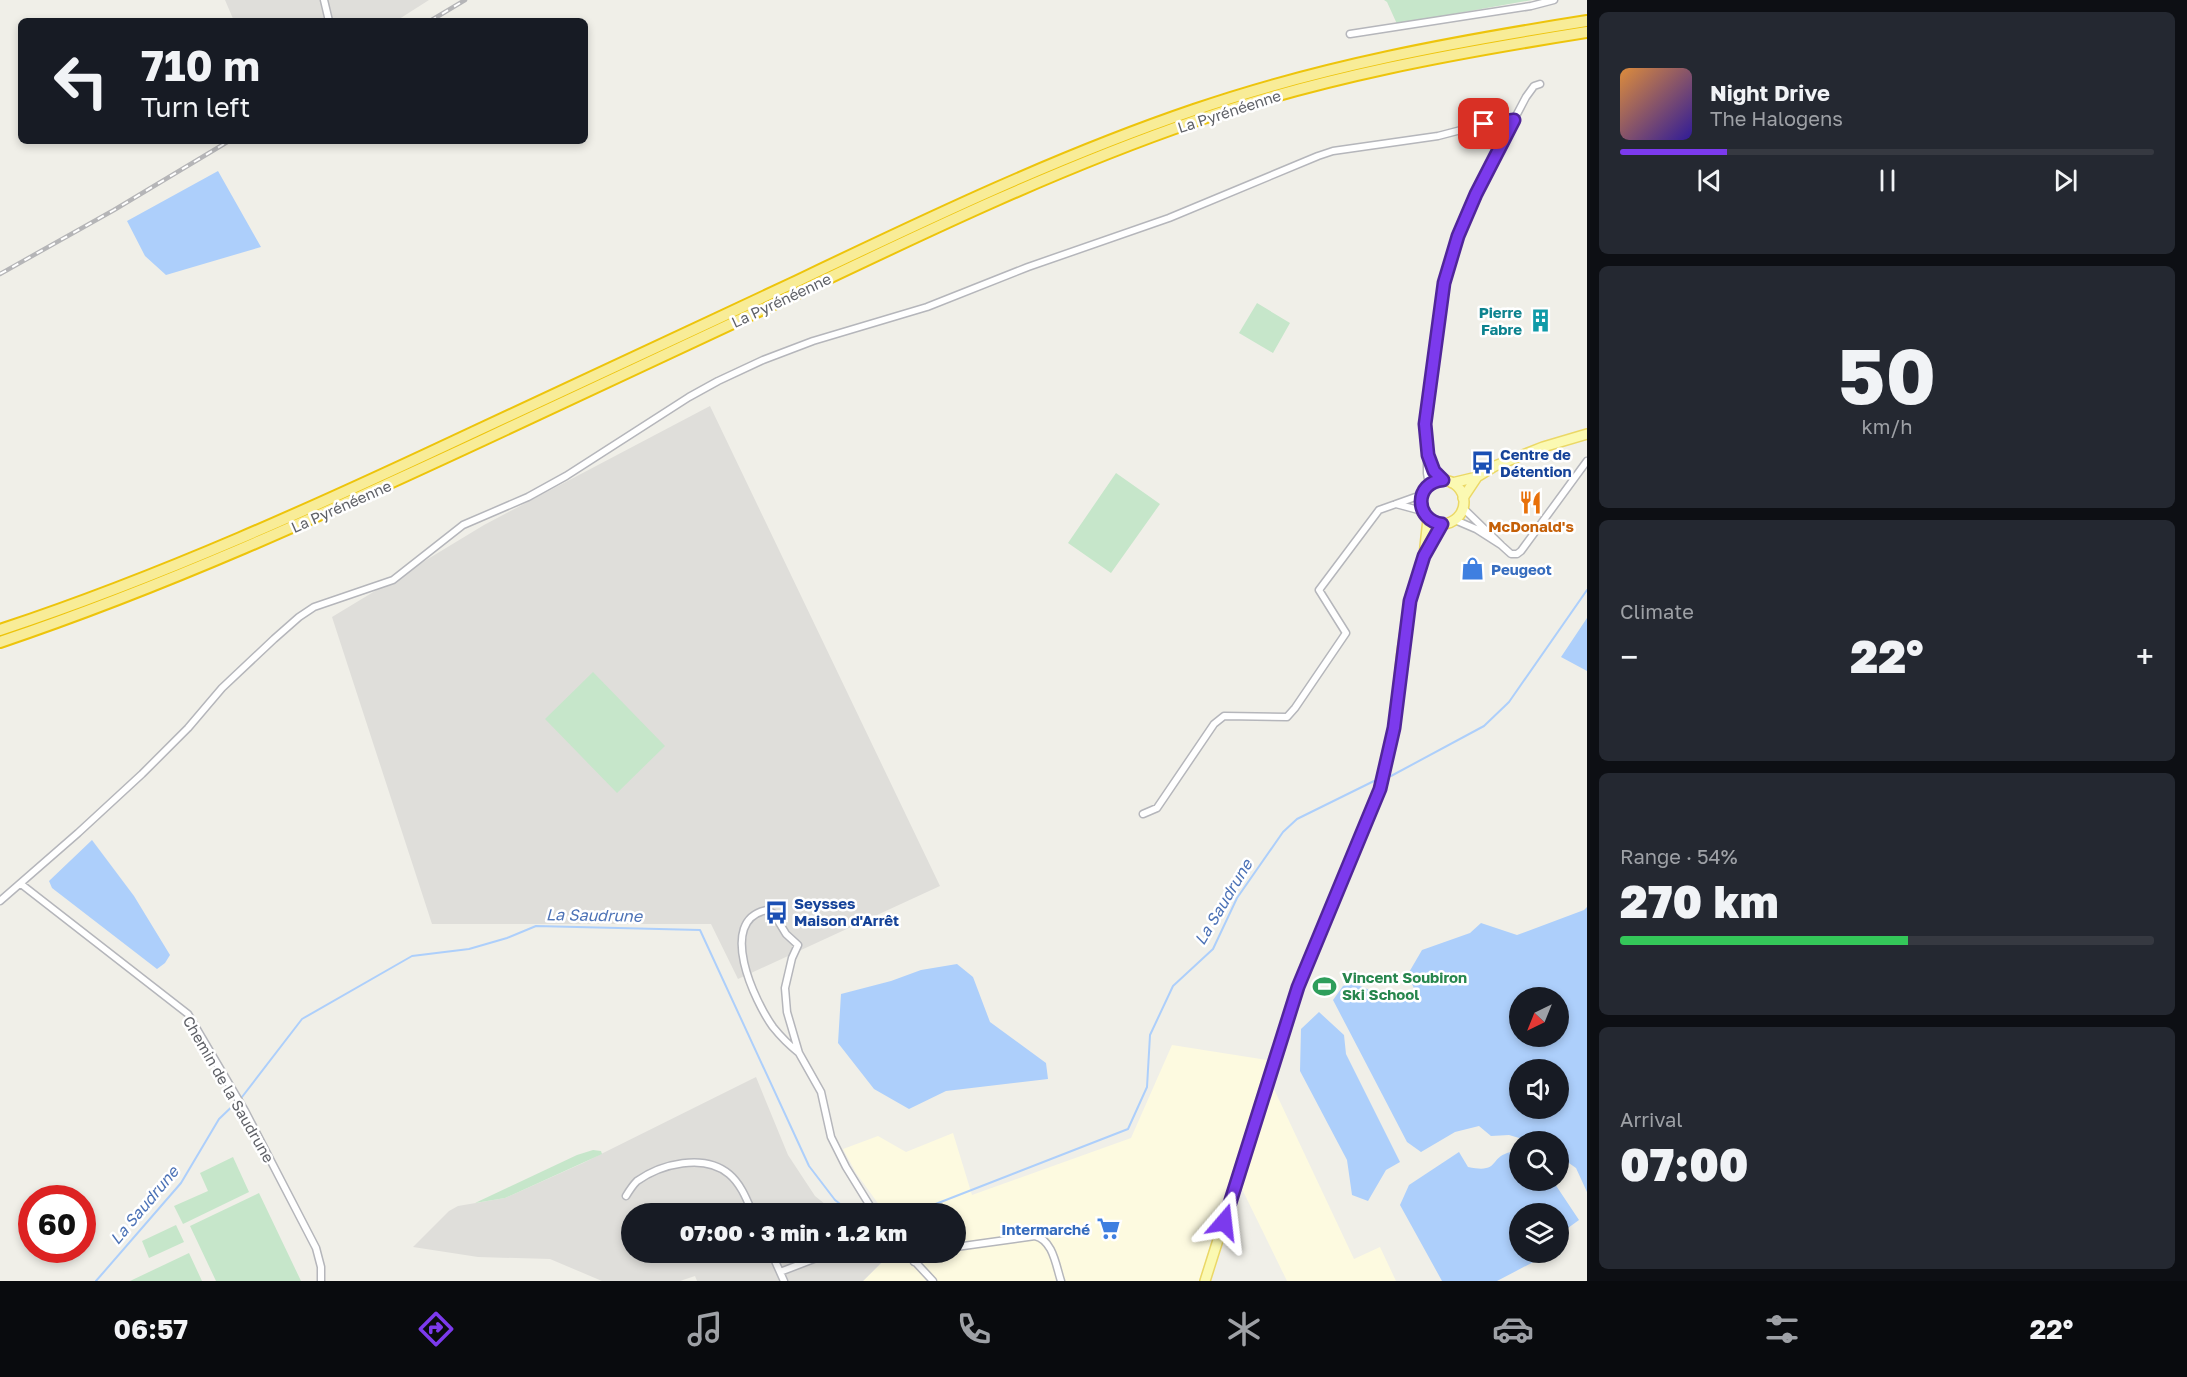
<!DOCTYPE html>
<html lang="en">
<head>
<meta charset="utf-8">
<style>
	body { margin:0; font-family:"Golos Text",sans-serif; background:#242831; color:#f1f3f6; height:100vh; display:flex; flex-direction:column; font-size:22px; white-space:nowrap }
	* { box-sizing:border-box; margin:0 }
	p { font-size:20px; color:#9ea1a6 }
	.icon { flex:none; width:33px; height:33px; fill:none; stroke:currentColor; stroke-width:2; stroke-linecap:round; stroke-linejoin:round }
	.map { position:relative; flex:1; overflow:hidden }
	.drawer { display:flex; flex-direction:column; gap:12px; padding:12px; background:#0d0f14; width:600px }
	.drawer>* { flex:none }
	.top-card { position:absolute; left:18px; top:18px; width:570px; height:126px; border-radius:9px; box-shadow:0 3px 9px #0003; background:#171b24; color:#f1f3f6; overflow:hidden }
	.needle { width:39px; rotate:223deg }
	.controls { position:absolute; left:1509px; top:987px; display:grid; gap:12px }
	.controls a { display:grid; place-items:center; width:60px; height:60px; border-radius:50%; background:#171b24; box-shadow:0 3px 9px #0003; font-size:30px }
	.speed { position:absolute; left:18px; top:1185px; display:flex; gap:12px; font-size:30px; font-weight:700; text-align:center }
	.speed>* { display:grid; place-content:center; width:78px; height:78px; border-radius:50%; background:#171b24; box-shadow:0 3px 9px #0003; line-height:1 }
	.speed .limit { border:9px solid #d22; background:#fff; color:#111 }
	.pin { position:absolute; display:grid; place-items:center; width:51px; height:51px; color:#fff; margin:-26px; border-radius:12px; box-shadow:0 3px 9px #0006 }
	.me { position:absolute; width:66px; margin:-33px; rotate:17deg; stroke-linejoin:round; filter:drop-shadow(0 0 4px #0008) }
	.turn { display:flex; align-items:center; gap:21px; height:126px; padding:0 24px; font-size:27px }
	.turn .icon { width:78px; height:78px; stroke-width:2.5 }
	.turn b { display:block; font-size:42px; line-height:51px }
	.big { font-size:45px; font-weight:800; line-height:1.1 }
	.drawer .tile { flex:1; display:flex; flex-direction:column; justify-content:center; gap:9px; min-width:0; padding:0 21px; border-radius:9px; background:#242831 }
	.drawer .dial { align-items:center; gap:0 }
	.dial b { font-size:78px; line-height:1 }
	.song { display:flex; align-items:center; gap:18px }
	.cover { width:72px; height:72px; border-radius:9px; background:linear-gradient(135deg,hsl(30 70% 55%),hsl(250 70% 35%)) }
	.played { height:6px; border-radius:3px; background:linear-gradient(90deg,#7c3aed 20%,#363941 20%) }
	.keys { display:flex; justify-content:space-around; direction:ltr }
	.heat { display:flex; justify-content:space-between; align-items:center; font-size:33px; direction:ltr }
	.charge { height:9px; border-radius:4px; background:linear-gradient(90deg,#34c759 54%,#363941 0) }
	.trip { position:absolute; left:621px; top:1203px; width:345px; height:60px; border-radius:30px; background:#171b24; box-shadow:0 3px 9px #0003; font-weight:800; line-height:60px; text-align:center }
	.tab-bar { display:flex; height:96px; justify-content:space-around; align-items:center; background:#090b0e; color:#9ea1a6 }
	.tab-bar .icon { width:42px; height:42px }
	.tab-bar .selected { color:#7c3aed }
	.tab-bar b { font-size:27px; color:#f1f3f6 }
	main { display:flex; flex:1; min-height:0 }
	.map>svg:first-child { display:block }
	.commercial { fill:#fdfae0 }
	.industrial { fill:#dfdeda }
	.green { fill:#c6e6ca }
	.water { fill:#adcffb; fill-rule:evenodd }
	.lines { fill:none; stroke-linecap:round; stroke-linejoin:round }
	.stream { stroke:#adcffb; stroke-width:2 }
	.minor-casing { stroke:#b5b6bb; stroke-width:9 }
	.primary-casing { stroke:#ebd866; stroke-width:12 }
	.motorway-casing { stroke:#edc40b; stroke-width:14 }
	.minor { stroke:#fff; stroke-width:6 }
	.primary { stroke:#fbf9b2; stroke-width:9 }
	.motorway { stroke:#f8ec97; stroke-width:10 }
	.rail-casing { stroke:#b5b5b7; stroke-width:4.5 }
	.rail { stroke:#fff; stroke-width:2; stroke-dasharray:7; stroke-linecap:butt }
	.route-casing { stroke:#51269a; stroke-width:15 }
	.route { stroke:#7c3aed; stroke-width:10 }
	.labels { text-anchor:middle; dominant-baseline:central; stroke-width:5; stroke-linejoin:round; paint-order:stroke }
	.street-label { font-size:15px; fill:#5f6167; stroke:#fff }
	.culture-label { font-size:15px; font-weight:bold; fill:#0d838f; stroke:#fff; text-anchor:end }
	.transit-label { font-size:15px; font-weight:bold; fill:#164399; stroke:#fff; text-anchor:start }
	.food-label { font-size:15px; font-weight:bold; fill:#c56008; stroke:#fff }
	.shop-label { font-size:15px; font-weight:bold; fill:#366cbe; stroke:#fff; text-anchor:start }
	.leisure-label { font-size:15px; font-weight:bold; fill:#27864d; stroke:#fff; text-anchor:start }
	.water-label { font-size:16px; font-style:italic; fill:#4c72b6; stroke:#fff }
</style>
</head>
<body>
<main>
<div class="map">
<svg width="1587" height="1281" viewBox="0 0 1587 1281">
	<rect width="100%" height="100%" fill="#f0efe8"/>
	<path class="commercial" d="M1172 1045 1267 1060 1199 1281H863L892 1253 956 1252V1214L885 1213 856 1173 843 1149 878 1136 906 1152 953 1133 972 1195 1131 1138Z
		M1273 1087 1354 1259 1380 1247 1396 1281H1287L1241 1187Z"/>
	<path class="industrial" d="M225 0H429L396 21H234Z
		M710 406 940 886 738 979 711 924H432L332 617 484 525Z
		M756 1077 788 1155 815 1196 836 1213 632 1214V1252H892L863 1281H697L695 1276 680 1281H602L550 1259 478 1257 413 1247 449 1211 458 1206 505 1198 583 1163Z"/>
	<path class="green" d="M1384 0H1532L1397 24 1387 2Z
		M1257 303 1290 323 1273 353 1239 333Z
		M1116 473 1160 504 1111 573 1068 543Z
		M593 672 665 746 617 793 545 719Z
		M593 1150 601 1151 602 1154 505 1198 475 1203 577 1155Z
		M233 1157 249 1192 183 1224 174 1206 208 1191 200 1173Z
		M259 1193 301 1281H216L190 1226Z
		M176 1225 184 1242 149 1258 142 1241Z
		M189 1253 202 1281H130Z"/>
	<path class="water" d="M218 171 261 247 166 275 145 256 127 221Z
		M1587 618V671L1561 657Z
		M92 840 134 896 170 955 165 963 157 969 52 888 49 881Z
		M1587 907V1192L1576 1168 1559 1156 1558 1142 1529 1141 1509 1135 1491 1136 1479 1126 1455 1132 1421 1152 1407 1142 1333 1000 1343 986 1353 983 1398 1002 1415 991 1408 974 1422 950 1470 933 1481 923 1517 935 1584 910ZM1520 998H1558V1036H1520ZM1520 1070H1558V1108H1520Z
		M957 964 973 977 990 1022 1046 1063 1048 1079 946 1091 909 1109 874 1089 838 1043 841 994 891 981 921 970Z
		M1319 1012 1344 1035 1346 1054 1400 1162 1386 1170 1368 1201 1352 1195 1347 1160 1300 1071 1301 1029Z
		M1459 1152 1468 1167C1501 1174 1488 1157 1511 1152L1519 1157 1520 1180 1553 1181 1579 1220 1568 1228 1562 1249 1557 1254 1541 1258 1497 1281H1442L1400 1205 1409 1185ZM1520 1214H1558V1252H1520Z"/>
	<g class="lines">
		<path class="stream" d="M1391 776 1484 726 1509 702 1587 590
			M910 1214 1128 1129 1147 1087 1150 1035 1173 986 1213 949 1237 898 1283 832 1297 819 1374 781
			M96 1281 181 1183 219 1119 242 1097 302 1019 412 956 469 949 507 938 536 926 700 930 809 1166 835 1200 853 1214"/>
		<defs>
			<path id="minor" d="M324 0 329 21
				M1350 34 1531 6 1554 0
				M1427 458V473L1429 485
				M1443 480C1434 472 1430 465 1427 453 1422 428 1428 401 1431 376 1437 329 1441 281 1458 237 1476 188 1502 143 1526 97L1534 86 1540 84
				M1396 504 1422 511
				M1455 520 1476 529 1501 545 1463 508
				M1501 545 1511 554H1517L1521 551 1587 461
				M1143 814 1157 808 1214 724 1224 716 1287 717 1295 708 1346 633 1319 590 1379 510 1421 495
				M21 884 188 1014 245 1111 316 1248 321 1267V1281
				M0 901 78 833 142 774 188 728 222 688 274 639 299 617 314 607 393 580 463 525 528 497 566 476 689 397 718 381 763 360 813 341 927 307 1028 267 1169 218 1318 156 1333 151 1438 136 1484 124 1514 120
				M799 1053C789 1045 781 1037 773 1027 755 1002 716 920 767 910L774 914 786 934 798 945 792 958 785 988 787 1012 799 1053 821 1092 831 1137 846 1167 875 1214
				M626 1196C629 1191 633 1185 637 1181 661 1164 704 1153 729 1174 741 1184 747 1200 753 1214
				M956 1247 1035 1236C1053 1240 1056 1266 1061 1281
				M771 1252 784 1281
				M906 1252 933 1281
				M914 1262 925 1252
				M780 1272 832 1252"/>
			<path id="primary" d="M1420 502a22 22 0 1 1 44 0a22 22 0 1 1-44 0Z
				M1452 483 1477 477 1495 466 1543 447 1587 434
				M1463 498 1477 477
				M1426 551 1442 524
				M1205 1281 1298 987 1380 789 1394 728 1402 651 1410 601 1424 556 1428 519"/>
			<path id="motorway" d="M0 630C163 576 319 505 474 432 581 382 687 333 793 283 925 220 1056 157 1194 110 1322 66 1454 42 1587 21
				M0 642C166 586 324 514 483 440 586 392 690 343 793 295 925 232 1056 169 1195 121 1322 77 1454 53 1587 32"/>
		</defs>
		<use href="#minor" class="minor-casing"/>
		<use href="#primary" class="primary-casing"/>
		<use href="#motorway" class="motorway-casing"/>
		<use href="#minor" class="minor"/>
		<use href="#primary" class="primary"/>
		<use href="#motorway" class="motorway"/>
		<defs>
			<path id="rail" d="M430 21 465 0
				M0 274 114 210 229 141"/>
		</defs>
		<use href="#rail" class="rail-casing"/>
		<use href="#rail" class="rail"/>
	</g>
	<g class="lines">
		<defs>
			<path id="route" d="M1224 1222 1298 987 1380 789 1394 728 1410 601 1424 556 1442 524C1414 520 1414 482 1443 480L1434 471 1428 455 1425 424 1444 283 1458 236 1476 194 1514 120 1484 124"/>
		</defs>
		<use href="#route" class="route-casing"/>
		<use href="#route" class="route"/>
	</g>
	<defs>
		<symbol id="building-bare" viewBox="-9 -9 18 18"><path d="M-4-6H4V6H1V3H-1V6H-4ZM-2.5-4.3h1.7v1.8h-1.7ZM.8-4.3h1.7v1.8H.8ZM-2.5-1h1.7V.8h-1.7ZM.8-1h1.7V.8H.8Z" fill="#0f9aa8" stroke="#fff" stroke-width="2.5" paint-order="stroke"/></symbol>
		<symbol id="bus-bare" viewBox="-9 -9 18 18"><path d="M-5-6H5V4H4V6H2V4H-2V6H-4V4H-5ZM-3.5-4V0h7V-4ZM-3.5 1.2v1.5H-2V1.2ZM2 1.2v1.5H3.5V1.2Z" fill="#1a4fb4" stroke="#fff" stroke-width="2.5" paint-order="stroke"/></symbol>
		<symbol id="restaurant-bare" viewBox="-9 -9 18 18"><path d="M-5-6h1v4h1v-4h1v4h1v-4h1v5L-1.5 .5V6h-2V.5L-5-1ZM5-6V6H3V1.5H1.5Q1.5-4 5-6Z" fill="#e8710a" stroke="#fff" stroke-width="2.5" paint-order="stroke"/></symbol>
		<symbol id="shop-bare" viewBox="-9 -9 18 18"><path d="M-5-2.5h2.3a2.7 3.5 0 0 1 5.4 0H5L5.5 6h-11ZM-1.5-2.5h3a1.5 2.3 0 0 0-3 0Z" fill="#3f7fe0" stroke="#fff" stroke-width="2.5" paint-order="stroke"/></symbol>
		<symbol id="stadium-bare" viewBox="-9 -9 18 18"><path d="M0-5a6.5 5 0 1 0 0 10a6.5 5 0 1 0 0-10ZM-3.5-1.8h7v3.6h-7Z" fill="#2e9e5b" stroke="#fff" stroke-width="2.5" paint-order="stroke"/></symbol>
		<symbol id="supermarket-bare" viewBox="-9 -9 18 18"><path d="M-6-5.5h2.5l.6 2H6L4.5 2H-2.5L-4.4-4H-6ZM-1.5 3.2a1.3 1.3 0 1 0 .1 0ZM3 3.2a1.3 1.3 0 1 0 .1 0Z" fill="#3f7fe0" stroke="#fff" stroke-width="2.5" paint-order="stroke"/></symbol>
	</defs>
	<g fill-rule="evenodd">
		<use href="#building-bare" x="1524" y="304" width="33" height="33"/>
		<use href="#bus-bare" x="1466" y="446" width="33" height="33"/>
		<use href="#restaurant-bare" x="1514" y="486" width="33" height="33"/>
		<use href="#shop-bare" x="1456" y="552" width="33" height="33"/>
		<use href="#bus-bare" x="760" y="896" width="33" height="33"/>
		<use href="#stadium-bare" x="1308" y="970" width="33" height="33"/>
		<use href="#supermarket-bare" x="1092" y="1212" width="33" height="33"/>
	</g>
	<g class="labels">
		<g class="street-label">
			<text transform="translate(1229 111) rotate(-18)">La Pyrénéenne</text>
			<text transform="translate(781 300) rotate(-25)">La Pyrénéenne</text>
			<text transform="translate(341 506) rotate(-24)">La Pyrénéenne</text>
			<text transform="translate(229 1089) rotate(60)">Chemin de la Saudrune</text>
		</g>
		<g class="culture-label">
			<text x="1522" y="312">Pierre<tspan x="1522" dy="17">Fabre</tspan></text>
		</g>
		<g class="transit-label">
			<text x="1500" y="454">Centre de<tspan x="1500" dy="17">Détention</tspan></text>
			<text x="794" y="903">Seysses<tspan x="794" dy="17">Maison d'Arrêt</tspan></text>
		</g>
		<g class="food-label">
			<text x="1531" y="526">McDonald's</text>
		</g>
		<g class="shop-label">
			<text x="1491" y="569">Peugeot</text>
			<text x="1090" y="1229" text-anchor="end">Intermarché</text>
		</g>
		<g class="leisure-label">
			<text x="1342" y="977">Vincent Soubiron<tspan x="1342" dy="17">Ski School</tspan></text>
		</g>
		<g class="water-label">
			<text transform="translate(1223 902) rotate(-59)">La Saudrune</text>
			<text transform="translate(594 915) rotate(1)">La Saudrune</text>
			<text transform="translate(144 1205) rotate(-50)">La Saudrune</text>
		</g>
	</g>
</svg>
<div class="controls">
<a><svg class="needle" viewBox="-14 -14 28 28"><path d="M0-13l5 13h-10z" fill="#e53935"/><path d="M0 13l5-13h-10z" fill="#9ea1a6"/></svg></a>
<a><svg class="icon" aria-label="sound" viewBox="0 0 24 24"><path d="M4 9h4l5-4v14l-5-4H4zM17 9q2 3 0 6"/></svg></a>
<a><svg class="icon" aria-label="search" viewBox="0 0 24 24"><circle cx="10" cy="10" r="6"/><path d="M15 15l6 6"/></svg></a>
<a><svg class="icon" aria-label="layers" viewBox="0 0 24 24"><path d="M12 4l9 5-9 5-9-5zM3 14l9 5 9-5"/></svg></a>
</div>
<div class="speed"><div class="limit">60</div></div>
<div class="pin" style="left:1484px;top:124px;background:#d93025"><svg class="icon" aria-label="arrive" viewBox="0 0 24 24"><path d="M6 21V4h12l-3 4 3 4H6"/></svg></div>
<svg class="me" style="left:1224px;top:1222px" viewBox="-20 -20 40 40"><path d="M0-17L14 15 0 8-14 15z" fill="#7c3aed" stroke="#fff" stroke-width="4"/></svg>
<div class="trip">07:00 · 3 min · 1.2 km</div>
<div class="top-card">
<div class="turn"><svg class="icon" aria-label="left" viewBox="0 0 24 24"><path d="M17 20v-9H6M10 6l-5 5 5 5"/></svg><div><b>710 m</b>Turn left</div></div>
</div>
</div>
<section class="drawer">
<div class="tile">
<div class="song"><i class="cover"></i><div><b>Night Drive</b><p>The Halogens</p></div></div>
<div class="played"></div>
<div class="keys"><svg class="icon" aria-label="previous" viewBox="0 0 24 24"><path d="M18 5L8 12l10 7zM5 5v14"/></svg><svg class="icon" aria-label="pause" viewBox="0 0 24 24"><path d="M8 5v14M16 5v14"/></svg><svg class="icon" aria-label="next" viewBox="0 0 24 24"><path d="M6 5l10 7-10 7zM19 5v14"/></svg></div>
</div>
<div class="tile dial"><b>50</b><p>km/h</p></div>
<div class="tile"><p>Climate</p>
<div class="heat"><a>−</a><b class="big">22°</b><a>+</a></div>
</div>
<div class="tile"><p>Range · 54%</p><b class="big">270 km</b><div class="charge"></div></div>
<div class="tile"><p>Arrival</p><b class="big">07:00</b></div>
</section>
</main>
<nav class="tab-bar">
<b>06:57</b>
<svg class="icon selected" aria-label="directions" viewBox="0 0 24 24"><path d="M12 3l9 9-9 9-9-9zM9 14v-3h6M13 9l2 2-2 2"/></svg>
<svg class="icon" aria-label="music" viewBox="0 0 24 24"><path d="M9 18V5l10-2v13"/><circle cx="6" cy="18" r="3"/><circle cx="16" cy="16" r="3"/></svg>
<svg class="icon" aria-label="phone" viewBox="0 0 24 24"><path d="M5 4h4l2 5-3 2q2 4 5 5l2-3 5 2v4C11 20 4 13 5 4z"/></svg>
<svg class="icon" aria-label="climate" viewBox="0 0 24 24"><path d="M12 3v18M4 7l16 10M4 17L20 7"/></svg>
<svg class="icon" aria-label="car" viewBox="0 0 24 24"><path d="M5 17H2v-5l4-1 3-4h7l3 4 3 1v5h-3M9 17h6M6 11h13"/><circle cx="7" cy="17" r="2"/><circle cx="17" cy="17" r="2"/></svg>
<svg class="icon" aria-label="filters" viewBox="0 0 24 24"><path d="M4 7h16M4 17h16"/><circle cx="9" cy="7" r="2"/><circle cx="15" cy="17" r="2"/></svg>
<b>22°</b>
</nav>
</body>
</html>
